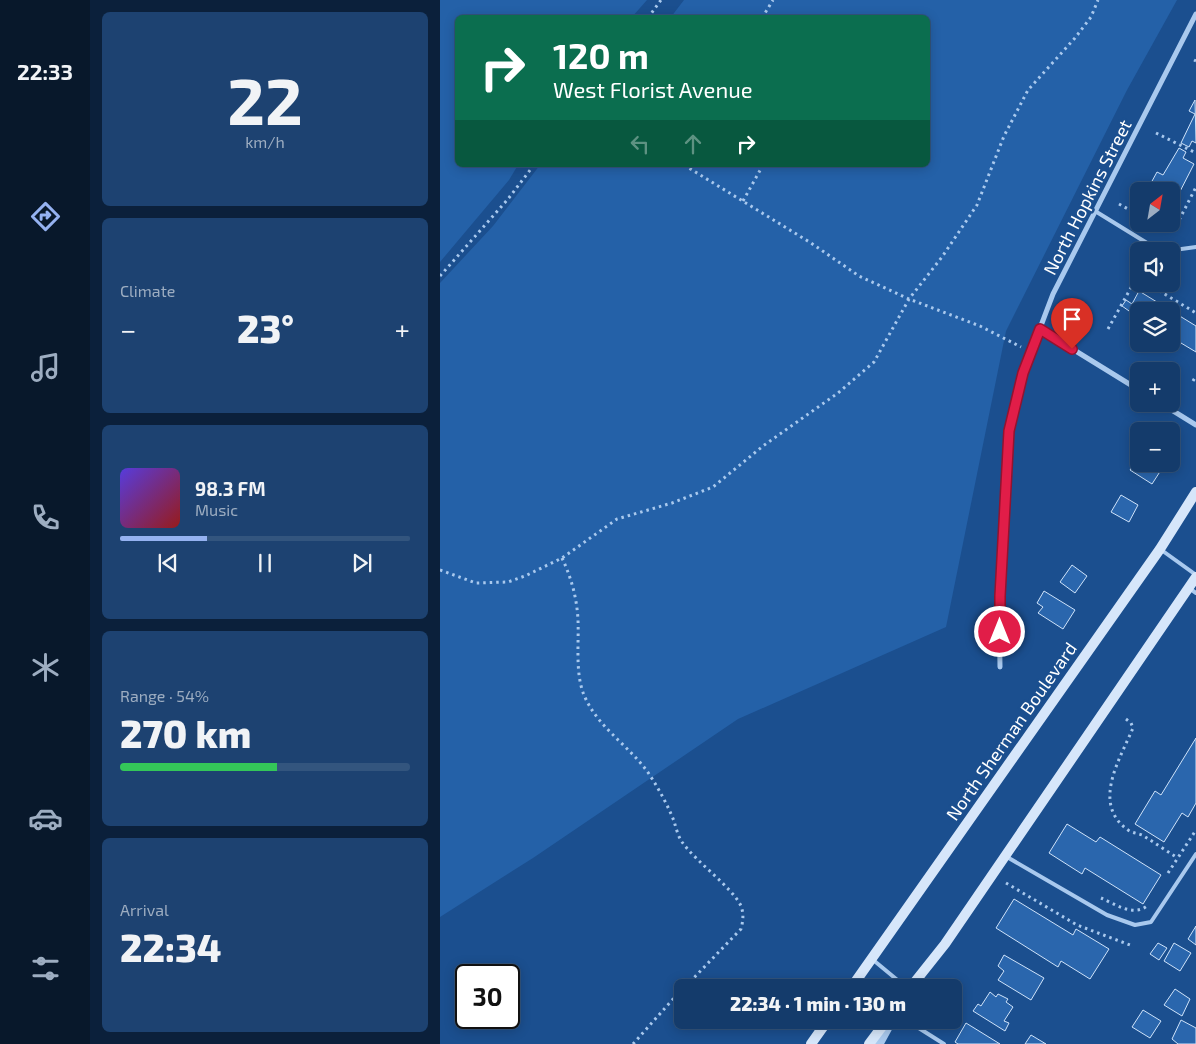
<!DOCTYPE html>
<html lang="en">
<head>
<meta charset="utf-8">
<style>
	body { margin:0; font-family:"Exo 2",sans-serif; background:#1d4271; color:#f1f3f6; height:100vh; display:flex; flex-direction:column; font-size:19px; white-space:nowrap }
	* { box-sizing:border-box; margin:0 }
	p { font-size:16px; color:#9dadc1 }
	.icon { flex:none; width:28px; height:28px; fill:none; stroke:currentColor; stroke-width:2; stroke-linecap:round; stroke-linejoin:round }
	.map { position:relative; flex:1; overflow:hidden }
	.details { display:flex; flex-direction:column; gap:12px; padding:12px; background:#0b203b; width:350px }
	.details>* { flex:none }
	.banner { position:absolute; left:15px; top:15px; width:475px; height:152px; border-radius:8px; box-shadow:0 2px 12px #0003,0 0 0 1px #33557e; background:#0b6e4f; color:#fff; overflow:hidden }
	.needle { width:32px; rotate:31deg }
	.fabs { position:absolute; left:690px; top:182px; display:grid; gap:10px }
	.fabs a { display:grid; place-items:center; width:50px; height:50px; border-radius:8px; background:#143b6b; box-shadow:0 2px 12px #0003,0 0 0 1px #33557e; font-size:25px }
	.speed { position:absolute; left:15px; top:964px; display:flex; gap:10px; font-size:25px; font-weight:700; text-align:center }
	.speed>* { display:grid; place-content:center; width:65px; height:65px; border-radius:50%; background:#143b6b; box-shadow:0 2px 12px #0003,0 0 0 1px #33557e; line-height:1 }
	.speed .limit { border:2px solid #111; border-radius:8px; background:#fff; color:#111 }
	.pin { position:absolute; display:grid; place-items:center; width:42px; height:42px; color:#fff; margin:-51px -21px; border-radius:50% 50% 50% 0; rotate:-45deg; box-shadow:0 0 5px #0007 }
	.pin .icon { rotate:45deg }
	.me { position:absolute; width:55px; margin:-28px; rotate:0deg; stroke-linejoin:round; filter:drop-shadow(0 0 4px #0008) }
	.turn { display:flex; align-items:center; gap:18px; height:105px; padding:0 15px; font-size:22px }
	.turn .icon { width:65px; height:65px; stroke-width:2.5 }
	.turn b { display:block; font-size:35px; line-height:42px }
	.lanes { display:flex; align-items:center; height:48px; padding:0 15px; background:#0003; justify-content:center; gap:25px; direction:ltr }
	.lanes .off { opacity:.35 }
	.big { font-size:38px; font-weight:800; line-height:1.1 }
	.details .tile { flex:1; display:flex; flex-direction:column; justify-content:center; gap:8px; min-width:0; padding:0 18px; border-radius:8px; background:#1d4271 }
	.details .dial { align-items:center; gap:0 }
	.dial b { font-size:65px; line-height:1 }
	.song { display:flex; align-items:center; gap:15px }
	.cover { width:60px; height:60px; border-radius:8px; background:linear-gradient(135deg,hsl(250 70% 55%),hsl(0 70% 35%)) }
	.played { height:5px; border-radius:2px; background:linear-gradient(90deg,#95b2f1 30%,#33557e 30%) }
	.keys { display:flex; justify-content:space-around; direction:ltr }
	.heat { display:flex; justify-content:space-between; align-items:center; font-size:28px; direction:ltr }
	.charge { height:8px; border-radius:4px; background:linear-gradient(90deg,#34c759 54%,#33557e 0) }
	.trip { position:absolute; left:234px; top:979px; width:288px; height:50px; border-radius:8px; background:#143b6b; box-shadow:0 2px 12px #0003,0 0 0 1px #33557e; font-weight:800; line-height:50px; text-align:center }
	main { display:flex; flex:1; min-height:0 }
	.tabs { display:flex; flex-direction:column; width:90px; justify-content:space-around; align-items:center; background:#08182b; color:#9dadc1 }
	.tabs .icon { width:35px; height:35px }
	.tabs .current { color:#95b2f1 }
	.tabs b { font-size:22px; color:#f1f3f6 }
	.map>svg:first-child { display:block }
	.green { fill:#2461a8 }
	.building { fill:#2a66ad; stroke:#cfe3fa }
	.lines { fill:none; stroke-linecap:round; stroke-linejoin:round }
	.path { stroke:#a9c9ee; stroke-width:3; stroke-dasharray:2.5 4; stroke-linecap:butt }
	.service { stroke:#a9c9ee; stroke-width:4 }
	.minor { stroke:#a9c9ee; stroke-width:5 }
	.tertiary { stroke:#a9c9ee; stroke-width:9 }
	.secondary { stroke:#d6e6fa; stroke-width:10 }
	.route-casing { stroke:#92132f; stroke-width:12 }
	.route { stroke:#e11d48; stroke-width:9 }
	.labels { text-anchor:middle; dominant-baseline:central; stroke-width:5; stroke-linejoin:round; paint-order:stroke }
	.street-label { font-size:18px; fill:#fff; stroke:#1b4f8f }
</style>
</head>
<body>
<main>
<nav class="tabs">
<b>22:33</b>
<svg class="icon current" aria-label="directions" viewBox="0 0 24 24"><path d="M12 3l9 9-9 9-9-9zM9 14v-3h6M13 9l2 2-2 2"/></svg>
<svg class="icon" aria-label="music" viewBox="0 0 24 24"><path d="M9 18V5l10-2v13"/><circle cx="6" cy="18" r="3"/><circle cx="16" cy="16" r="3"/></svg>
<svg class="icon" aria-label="phone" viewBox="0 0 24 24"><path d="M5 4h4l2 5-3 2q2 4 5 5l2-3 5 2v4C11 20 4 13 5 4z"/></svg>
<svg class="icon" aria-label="climate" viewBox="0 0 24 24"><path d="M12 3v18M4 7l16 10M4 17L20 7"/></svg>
<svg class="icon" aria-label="car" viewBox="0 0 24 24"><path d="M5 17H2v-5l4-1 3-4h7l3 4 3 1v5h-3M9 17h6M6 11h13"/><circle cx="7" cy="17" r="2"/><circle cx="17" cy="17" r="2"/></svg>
<svg class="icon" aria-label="filters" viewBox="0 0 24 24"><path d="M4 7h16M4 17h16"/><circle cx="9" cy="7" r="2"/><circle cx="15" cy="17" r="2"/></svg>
</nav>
<section class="details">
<div class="tile dial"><b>22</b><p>km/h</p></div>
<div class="tile"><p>Climate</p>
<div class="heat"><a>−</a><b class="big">23°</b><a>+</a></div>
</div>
<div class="tile">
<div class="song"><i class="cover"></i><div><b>98.3 FM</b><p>Music</p></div></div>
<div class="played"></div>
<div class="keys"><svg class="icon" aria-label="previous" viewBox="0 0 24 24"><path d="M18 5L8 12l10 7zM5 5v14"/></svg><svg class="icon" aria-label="pause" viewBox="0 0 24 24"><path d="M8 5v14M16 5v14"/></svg><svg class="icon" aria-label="next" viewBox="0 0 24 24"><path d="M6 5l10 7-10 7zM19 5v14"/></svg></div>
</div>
<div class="tile"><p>Range · 54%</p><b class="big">270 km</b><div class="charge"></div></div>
<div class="tile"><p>Arrival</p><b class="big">22:34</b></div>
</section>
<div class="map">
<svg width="756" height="1044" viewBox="0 0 756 1044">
	<rect width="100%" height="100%" fill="#1b4f8f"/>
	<path class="green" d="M0 0H207L192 17 18 18V165H78L69 180 0 262Z
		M244 0H737L687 90 566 331 506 627 298 719 93 858 0 917V283L53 226 100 165H488V18L231 17Z"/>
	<path class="building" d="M755 100 756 143 752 141 749 147 741 143 755 114 749 111Z
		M739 148 746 152 743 158 754 164 731 209V191H715L717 186 711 183 717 172 723 175Z
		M699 291 756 326V352L741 343 737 349 729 344H731V311H699V318L682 306 686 300 692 304Z
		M699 457V464H718L723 467 712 484 690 470Z
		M681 495 698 505 689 522 671 512Z
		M632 565 647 576 635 593 620 582Z
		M604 591 635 610 623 629 598 613 603 607 597 603Z
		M756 738V803L748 817 742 813 724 842 695 824 715 791 721 795Z
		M627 824 656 842 660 837 721 875 703 904 645 868 642 874 609 853Z
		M574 899 633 935 636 929 669 949 650 979 621 961 618 967 556 928Z
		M756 926V945L748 939Z
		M718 943 727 948 719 960 710 954Z
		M734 943 751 953 740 971 724 961Z
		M564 955 604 978 591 1000 558 980 564 971 558 966Z
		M735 989 750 999 742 1016 724 1005Z
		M550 992 556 997 558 994 568 999 566 1002 573 1007 564 1021 569 1023 565 1031 533 1011 538 1004 541 1006Z
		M703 1010 721 1021 710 1038 692 1027Z
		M741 1020 756 1028V1044H738L732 1039Z
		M526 1023 560 1044H518L515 1042Z
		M591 1035 606 1044H585Z"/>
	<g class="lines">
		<path class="path" d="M208 18 221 0
			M322 18 333 0
			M754 60 756 61
			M716 133 756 153
			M244 165 371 243 419 276 469 299 540 326 581 347
			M303 201 323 165
			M679 204 699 215
			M716 224 733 232 756 187
			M0 276 68 199 94 165
			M708 284 756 313
			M668 329 693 284 699 282
			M753 381 756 376
			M122 558C131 577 137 598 138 620 139 644 135 673 144 695 158 729 192 747 211 777 220 791 228 806 234 821 236 828 238 836 242 842 257 863 292 887 301 906 304 914 303 921 301 929L244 988
			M0 570 36 583 68 582 85 576 122 558 177 519 232 503 273 487 323 446 398 393 434 362 469 299 502 257 537 205 564 136 588 90 635 38 651 17 658 0
			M686 719 691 723 693 728C680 759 651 804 688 830 692 833 697 833 702 835 714 842 726 851 738 858
			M728 873 756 830
			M566 883 637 925 690 945
			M661 898C675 904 693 917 707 906
			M193 1044 242 989"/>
		<path class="service" d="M655 211 720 251
			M727 251 756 247
			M720 549 756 575
			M749 588 756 593
			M567 857 667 915 695 925 711 922 756 854
			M432 959 467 988
			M466 1020 504 1044"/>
		<path class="minor" d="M600 329 699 390
			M722 404 756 425
			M560 667 559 596 566 459 569 431 583 373 613 294 756 14"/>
		<path class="tertiary" d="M439 1044 452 1020"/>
		<path class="secondary" d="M411 988 720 549 756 492
			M470 988 505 944 756 577
			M371 1044 388 1020
			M429 1044 447 1020"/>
	</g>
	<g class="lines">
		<defs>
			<path id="route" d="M560 632V596L569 431 583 373 600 329 632 349"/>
		</defs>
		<use href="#route" class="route-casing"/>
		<use href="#route" class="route"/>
	</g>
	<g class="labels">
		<g class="street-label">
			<text transform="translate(647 197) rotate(-63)">North Hopkins Street</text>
			<text transform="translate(571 731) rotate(-55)">North Sherman Boulevard</text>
		</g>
	</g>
</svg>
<div class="fabs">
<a><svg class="needle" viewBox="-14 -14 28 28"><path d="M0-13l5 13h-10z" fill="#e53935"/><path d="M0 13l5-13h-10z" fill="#9dadc1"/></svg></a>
<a><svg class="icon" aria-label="sound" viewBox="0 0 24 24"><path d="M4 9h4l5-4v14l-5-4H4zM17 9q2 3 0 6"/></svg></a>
<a><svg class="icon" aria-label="layers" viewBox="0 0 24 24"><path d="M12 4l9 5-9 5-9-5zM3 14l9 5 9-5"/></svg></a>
<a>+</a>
<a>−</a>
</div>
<div class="speed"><div class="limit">30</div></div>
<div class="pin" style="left:632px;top:349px;background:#d93025"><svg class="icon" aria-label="arrive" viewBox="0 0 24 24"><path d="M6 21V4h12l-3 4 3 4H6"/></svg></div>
<svg class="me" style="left:560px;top:632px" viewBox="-20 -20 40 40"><circle r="17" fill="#e11d48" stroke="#fff" stroke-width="3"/><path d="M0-11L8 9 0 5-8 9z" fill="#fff"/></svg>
<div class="trip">22:34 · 1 min · 130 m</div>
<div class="banner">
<div class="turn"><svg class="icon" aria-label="right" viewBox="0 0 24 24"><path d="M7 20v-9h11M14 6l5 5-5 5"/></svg><div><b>120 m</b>West Florist Avenue</div></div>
<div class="lanes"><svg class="icon off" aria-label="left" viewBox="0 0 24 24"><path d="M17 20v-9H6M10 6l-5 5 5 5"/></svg><svg class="icon off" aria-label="ahead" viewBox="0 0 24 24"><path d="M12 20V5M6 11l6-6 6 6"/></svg><svg class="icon" aria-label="right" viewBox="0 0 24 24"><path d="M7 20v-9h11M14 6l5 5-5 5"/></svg></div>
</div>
</div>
</main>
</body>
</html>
